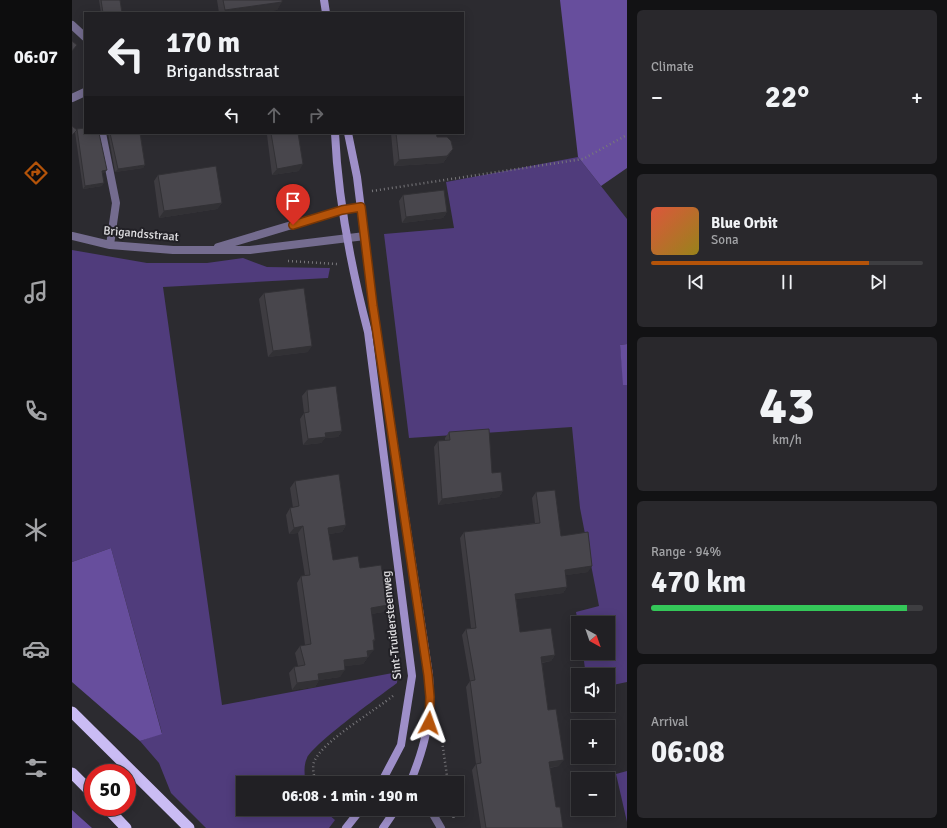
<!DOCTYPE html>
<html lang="en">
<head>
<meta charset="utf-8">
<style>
	body { margin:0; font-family:Signika,sans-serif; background:#29282c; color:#f1f3f6; height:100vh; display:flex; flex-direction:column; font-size:15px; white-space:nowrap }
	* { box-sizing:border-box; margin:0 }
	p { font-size:13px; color:#a2a3a6 }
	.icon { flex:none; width:22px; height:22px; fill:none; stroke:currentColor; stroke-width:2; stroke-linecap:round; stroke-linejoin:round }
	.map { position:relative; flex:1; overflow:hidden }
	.side { display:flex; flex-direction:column; gap:10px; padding:10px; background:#121214; width:320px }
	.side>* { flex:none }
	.hud { position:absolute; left:12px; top:12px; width:380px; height:122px; border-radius:0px; box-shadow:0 2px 10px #0003,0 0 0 1px #3e3e41; background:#212024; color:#f1f3f6; overflow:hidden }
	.needle { width:26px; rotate:140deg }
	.tools { position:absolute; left:499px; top:616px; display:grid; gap:8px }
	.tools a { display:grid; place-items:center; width:44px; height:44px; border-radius:0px; background:#212024; box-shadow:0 2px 10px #0003,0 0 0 1px #3e3e41; font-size:20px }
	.speed { position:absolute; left:12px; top:764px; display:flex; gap:8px; font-size:20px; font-weight:700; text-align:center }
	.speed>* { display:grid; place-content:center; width:52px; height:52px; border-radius:50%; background:#212024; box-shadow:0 2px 10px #0003,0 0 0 1px #3e3e41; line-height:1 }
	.speed .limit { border:6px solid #d22; background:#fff; color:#111 }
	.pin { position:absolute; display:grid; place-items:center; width:34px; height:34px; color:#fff; margin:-41px -17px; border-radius:50% 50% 50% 0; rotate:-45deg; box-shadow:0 0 4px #0007 }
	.pin .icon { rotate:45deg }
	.me { position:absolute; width:44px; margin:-22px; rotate:4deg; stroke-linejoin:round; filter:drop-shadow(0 0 3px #0008) }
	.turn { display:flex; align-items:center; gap:14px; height:84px; padding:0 16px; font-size:18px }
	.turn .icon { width:52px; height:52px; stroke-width:2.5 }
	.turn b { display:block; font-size:28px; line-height:34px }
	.lanes { display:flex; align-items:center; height:38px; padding:0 16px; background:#0003; justify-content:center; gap:20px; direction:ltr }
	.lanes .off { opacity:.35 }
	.big { font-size:30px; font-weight:700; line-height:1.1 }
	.side .card { flex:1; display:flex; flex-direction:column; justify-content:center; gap:6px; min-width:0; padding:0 14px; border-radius:6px; background:#29282c }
	.side .dial { align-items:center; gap:0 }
	.dial b { font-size:52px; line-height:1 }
	.song { display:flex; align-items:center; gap:12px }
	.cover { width:48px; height:48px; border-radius:6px; background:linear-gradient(135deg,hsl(10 70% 55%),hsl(50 70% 35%)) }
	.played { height:4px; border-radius:2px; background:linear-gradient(90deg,#b45309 80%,#3e3e41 80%) }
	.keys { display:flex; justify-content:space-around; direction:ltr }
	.heat { display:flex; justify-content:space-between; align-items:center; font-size:22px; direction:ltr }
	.charge { height:6px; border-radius:3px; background:linear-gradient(90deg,#34c759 94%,#3e3e41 0) }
	.trip { position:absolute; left:164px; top:776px; width:228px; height:40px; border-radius:0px; background:#212024; box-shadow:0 2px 10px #0003,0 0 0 1px #3e3e41; font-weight:700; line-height:40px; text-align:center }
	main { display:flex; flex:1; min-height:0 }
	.menu { display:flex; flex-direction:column; width:72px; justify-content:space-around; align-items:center; background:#0d0d0e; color:#a2a3a6 }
	.menu .icon { width:28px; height:28px }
	.menu .current { color:#b45309 }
	.menu b { font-size:18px; color:#f1f3f6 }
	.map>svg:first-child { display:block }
	.green { fill:#503c7c }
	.forest { fill:#674e9d }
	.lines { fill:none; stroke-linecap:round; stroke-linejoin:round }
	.path { stroke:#78777b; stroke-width:2.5; stroke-dasharray:1 3; stroke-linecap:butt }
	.minor { stroke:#746c8f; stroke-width:8 }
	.secondary { stroke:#9e8fc9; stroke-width:8 }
	.trunk { stroke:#cabcf4; stroke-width:11 }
	.wall { fill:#3e3c41 }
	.shaded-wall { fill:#323135 }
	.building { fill:#48464c; stroke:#323135 }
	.route-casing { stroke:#753606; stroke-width:10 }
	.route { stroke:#b45309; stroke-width:7 }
	.labels { text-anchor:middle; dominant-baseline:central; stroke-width:4; stroke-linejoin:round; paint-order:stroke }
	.street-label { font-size:12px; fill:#e1e0e3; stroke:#222126 }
</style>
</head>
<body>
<main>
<nav class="menu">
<b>06:07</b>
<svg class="icon current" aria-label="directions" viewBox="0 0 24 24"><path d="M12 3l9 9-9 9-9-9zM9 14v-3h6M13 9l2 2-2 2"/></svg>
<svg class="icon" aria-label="music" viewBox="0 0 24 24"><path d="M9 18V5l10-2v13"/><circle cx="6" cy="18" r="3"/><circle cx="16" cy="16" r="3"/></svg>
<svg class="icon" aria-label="phone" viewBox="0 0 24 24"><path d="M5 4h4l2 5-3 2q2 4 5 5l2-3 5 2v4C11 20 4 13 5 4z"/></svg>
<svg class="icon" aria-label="climate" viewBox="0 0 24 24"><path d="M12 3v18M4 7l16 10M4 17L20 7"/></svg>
<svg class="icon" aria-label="car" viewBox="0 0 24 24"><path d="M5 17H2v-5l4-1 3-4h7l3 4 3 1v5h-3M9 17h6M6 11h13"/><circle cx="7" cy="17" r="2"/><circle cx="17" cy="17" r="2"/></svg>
<svg class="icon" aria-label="filters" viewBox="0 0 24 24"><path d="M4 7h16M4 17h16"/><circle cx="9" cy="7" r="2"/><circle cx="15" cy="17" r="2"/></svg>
</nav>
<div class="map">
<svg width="555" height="828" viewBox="0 0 555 828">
	<rect width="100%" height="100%" fill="#2c2b30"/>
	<path class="green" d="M506 157 555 219V344L548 345 552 385H555V682L536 686V675H527V670L513 669 511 653H536V623H506L504 612 527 606 508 508 500 427 337 438 312 234 382 228 374 182Z
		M0 250 75 263H135L171 258 195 267 258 268 256 278 91 287 150 705 326 672 325 683C309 695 241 744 235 758 231 766 233 775 233 783H171V809H250L263 820 257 828H134L99 793 87 763 68 741 90 733 39 548 0 562Z
		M555 771V822L544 774Z"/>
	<path class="forest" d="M488 0H555V168L529 186 506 157Z
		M555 344V385H551L548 345Z
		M39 548 90 734 68 741 0 682V562Z
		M0 810 20 828H0Z"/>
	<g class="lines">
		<path class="path" d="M300 191 511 159 555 135
			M216 261 265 264
			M369 734 376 783
			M244 783C242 776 240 769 242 762 250 741 303 711 322 695
			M380 809 382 820"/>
		<path class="minor" d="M0 25 13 37
			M0 98 13 92
			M30 133 44 203 38 245
			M0 236 38 245 101 250H178L293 236
			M146 247 270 210 289 207
			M313 779 320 783
			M358 809 369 828"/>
		<path class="secondary" d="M252 0 254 13
			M263 133C266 201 279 267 296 332L340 676 329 745 309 783
			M276 133 285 177 301 306 357 675C360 717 354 744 338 783
			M274 828 289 809
			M311 828 324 809"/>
		<path class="trunk" d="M0 712 117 828
			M0 773 21 794
			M34 807 54 828"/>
	</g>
	<path class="wall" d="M27 0H48L50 13H29Z
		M145 0H210L205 10 180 13H147Z
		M5 129 32 173H30V186L11 189 3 132Z
		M36 133H68L73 165 71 168 43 172Z
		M196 133H226L227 171 200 175 195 135Z
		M319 133H364L365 137 381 149 371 163 322 166Z
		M86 175 150 203 145 209 87 218 82 181Z
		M331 195 375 212 371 218 330 223 327 201Z
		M192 293 236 352 196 357 187 299Z
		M235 390 270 431 266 437 253 438 249 443 231 445 228 419 232 413 230 396Z
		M377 432 420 473 431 491 427 497 366 505 362 447 366 441 373 440V438Z
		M223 481 274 525 270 532 257 534 261 560 288 568 316 605 311 612 299 614 303 640 301 642 297 656 296 657 291 664 273 666 268 677 247 680 243 687 220 690 217 673 222 667 226 666 223 653 228 646 233 645 225 583 229 576H233L226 533 217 534 214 515 218 508H221L218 488Z
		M464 492 489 536 516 572 494 575 495 587 491 593 444 599 448 632 483 655 479 661 470 663 476 710 487 766 478 768 484 807 491 828H409L400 770 404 764 394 687 398 681 390 635 394 629 399 628 388 538 392 532 463 523 460 498Z"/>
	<path class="shaded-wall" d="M210 2 205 10 180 13H151L153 10Z
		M381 149 371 163 322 166 327 160Z
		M231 164 227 171 200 175 205 169Z
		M73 165 71 168 43 172 46 169Z
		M35 170 32 173 28 174 30 171Z
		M32 183 30 186 11 189 13 186Z
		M150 203 145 209 87 218 92 211Z
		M375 212 371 218 330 223 334 217Z
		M240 346 236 352 196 357 201 351Z
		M270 431 266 437 253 438 249 443 231 445 236 439 253 433Z
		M431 491 427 497 366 505 370 499Z
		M274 525 270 532 251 535 256 528Z
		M231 526 226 533 217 534 222 528Z
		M520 566 516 572 489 576 493 570Z
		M495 587 491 593 439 600 443 594Z
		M316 605 311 612 294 615 299 608Z
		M302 650 297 656 294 657H296L291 664 267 667 272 660 295 651Z
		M483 655 479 661 465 663 469 657Z
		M273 670 268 677 247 680 243 687 220 690 225 683 246 674Z
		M492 760 487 766 473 768 477 762Z"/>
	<path class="building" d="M29 0H48L50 13H31Z
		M151 0H210V2L153 10Z
		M0 41 5 45 0 51Z
		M0 126 5 130 0 135Z
		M13 128V133H27L35 170 30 171 32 183 13 186 5 129Z
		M38 133H68L73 165 46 169Z
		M199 133H226L231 164 205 169Z
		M324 133H364L365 137H375L379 141 381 149 375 156 327 160Z
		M144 166 150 203 92 211 86 175Z
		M372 190 375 212 334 217 331 195Z
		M232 288 240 346 201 351 192 293Z
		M264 386 270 431 253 433 254 437 236 439 232 413 237 412 235 390Z
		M417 429 420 473 429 472 431 491 370 499 366 441 378 440 377 432Z
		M267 474 274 525 256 528 261 560 286 556 288 568 309 565 316 605 299 608 303 640H301L302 650 295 651 296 657 272 660 273 670 246 674 247 680 225 683 222 667 233 665 228 646 239 644 229 576 238 575 231 526 222 528 218 508 227 506 223 481Z
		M483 490 489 536 516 532 520 566 493 570 495 587 443 594 448 632 479 628 483 655 469 657 476 710 484 709 492 760 477 762 484 807H488L491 828H414L404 764 409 763 398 681 403 680 394 629 404 628 392 532 468 523 464 492Z"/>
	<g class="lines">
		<defs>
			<path id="route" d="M221 225 270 210 289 207 301 306 356 675 358 697 357 723"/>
		</defs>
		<use href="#route" class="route-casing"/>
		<use href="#route" class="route"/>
	</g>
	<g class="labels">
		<g class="street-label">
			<text transform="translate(69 234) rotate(5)">Brigandsstraat</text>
			<text transform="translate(320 625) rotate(-96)">Sint-Truidersteenweg</text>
		</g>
	</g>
</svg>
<div class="tools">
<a><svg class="needle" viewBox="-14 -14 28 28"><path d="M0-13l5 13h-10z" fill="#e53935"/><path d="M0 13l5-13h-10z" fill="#a2a3a6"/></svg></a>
<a><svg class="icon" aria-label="sound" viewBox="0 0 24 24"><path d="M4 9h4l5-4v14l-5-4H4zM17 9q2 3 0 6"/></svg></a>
<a>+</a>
<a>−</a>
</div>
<div class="speed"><div class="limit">50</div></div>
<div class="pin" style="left:221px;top:225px;background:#d93025"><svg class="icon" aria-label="arrive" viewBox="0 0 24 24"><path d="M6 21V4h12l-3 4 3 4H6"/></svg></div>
<svg class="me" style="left:357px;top:723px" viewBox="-20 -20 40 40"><path d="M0-17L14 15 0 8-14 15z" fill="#b45309" stroke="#fff" stroke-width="4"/></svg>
<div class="trip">06:08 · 1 min · 190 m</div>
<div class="hud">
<div class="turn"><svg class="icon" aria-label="left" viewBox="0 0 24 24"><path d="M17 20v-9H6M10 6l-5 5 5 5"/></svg><div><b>170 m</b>Brigandsstraat</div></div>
<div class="lanes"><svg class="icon" aria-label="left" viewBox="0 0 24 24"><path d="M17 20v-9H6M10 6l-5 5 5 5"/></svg><svg class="icon off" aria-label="ahead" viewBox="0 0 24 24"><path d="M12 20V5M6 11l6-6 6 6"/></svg><svg class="icon off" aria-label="right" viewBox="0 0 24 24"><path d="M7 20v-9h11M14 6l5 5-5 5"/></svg></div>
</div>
</div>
<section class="side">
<div class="card"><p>Climate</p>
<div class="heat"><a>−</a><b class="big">22°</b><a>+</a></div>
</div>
<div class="card">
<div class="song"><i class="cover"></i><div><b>Blue Orbit</b><p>Sona</p></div></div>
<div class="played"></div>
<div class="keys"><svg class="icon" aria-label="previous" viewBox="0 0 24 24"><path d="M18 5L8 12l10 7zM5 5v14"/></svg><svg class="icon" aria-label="pause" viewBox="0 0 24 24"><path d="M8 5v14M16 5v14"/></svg><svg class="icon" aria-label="next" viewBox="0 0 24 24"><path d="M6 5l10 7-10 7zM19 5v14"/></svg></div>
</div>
<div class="card dial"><b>43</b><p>km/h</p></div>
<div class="card"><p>Range · 94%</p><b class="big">470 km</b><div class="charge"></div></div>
<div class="card"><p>Arrival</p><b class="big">06:08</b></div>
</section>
</main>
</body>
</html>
